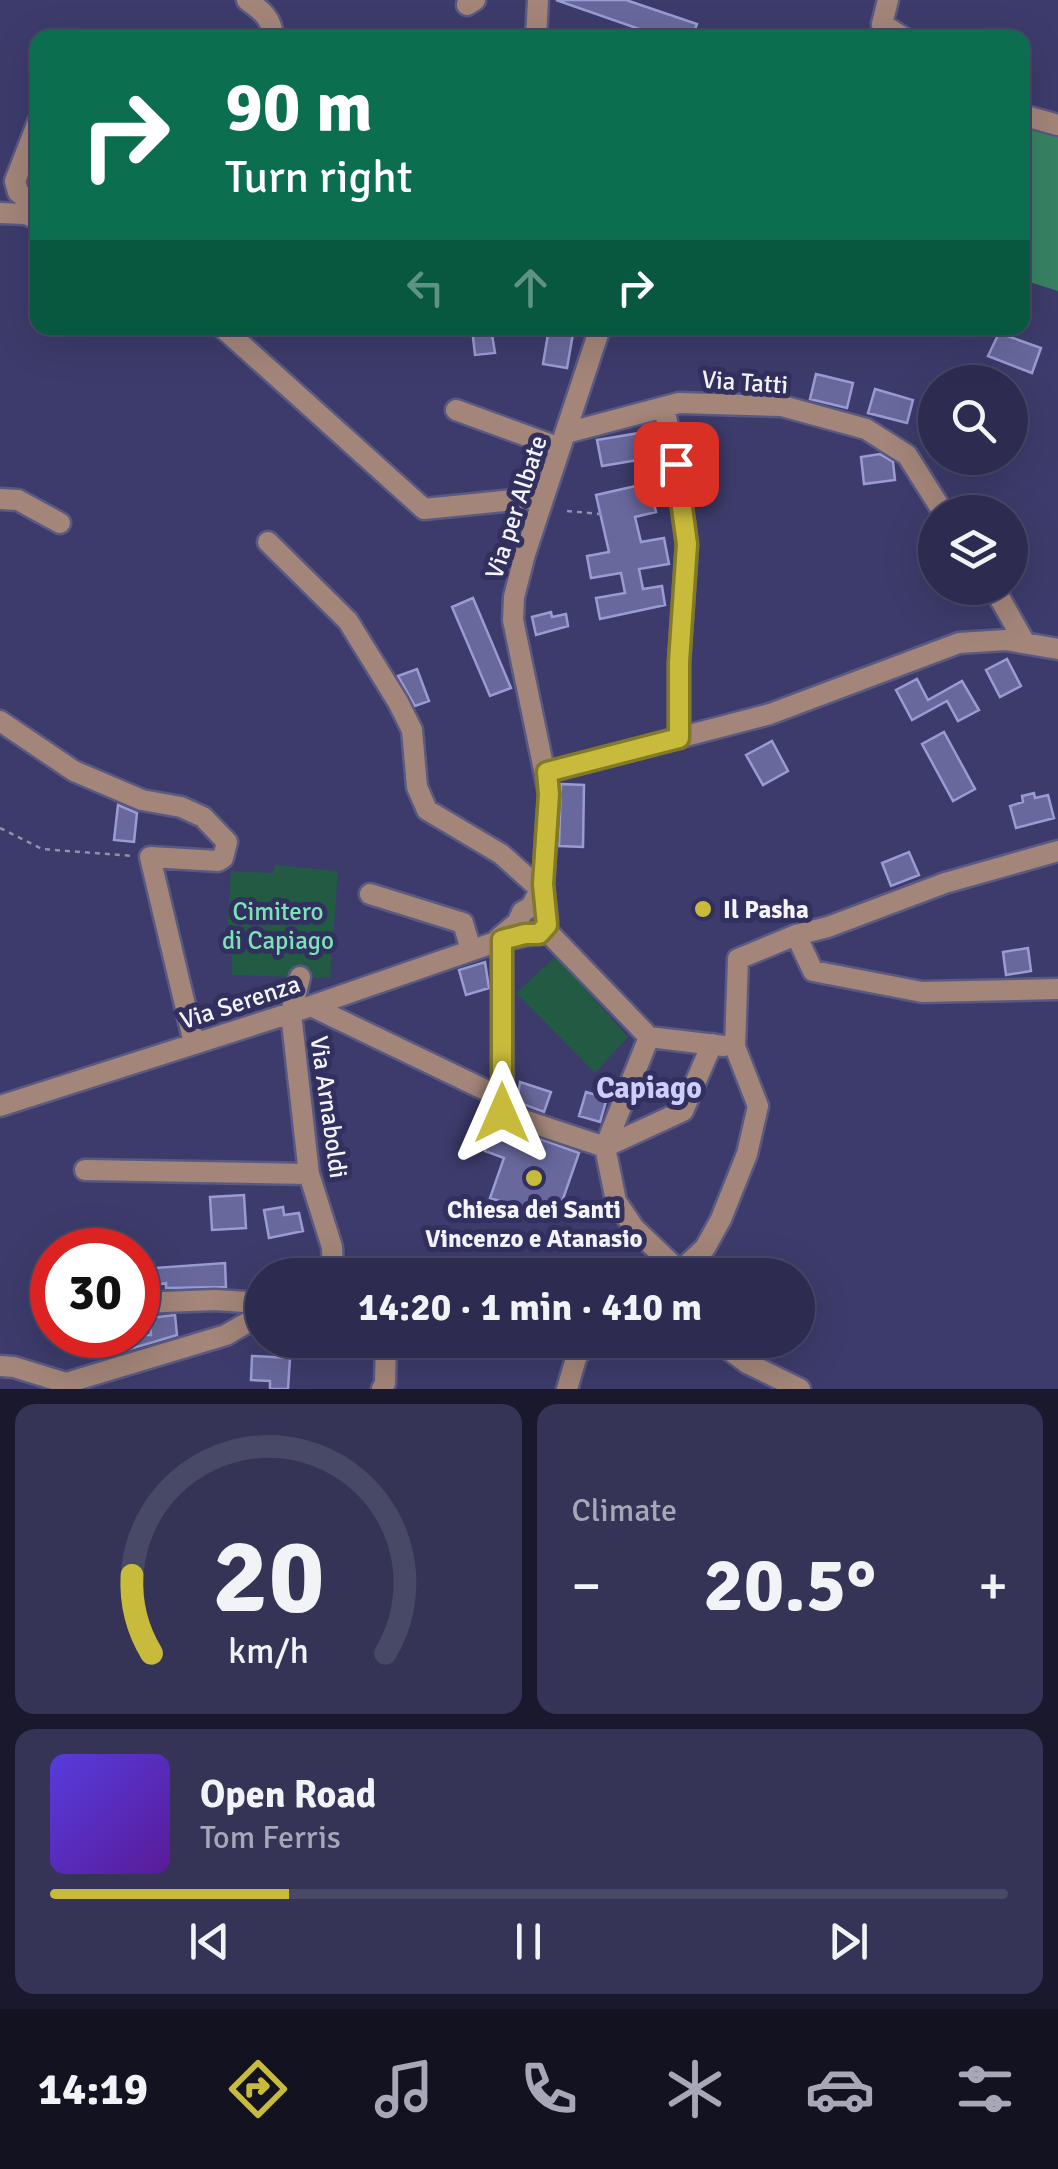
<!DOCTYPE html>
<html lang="en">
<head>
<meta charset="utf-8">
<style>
	body { margin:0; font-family:Signika,sans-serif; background:#353457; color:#f1f3f6; height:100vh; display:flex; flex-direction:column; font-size:38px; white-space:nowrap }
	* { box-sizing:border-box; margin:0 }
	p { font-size:32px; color:#a7a7b7 }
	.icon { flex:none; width:55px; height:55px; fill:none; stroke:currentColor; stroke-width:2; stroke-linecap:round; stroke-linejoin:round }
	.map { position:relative; height:1389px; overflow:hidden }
	.drawer { display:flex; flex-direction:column; gap:15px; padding:15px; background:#19182c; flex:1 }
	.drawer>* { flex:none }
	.guide { position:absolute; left:30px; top:30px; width:1000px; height:305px; border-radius:20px; box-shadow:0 10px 40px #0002,0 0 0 2px #484867; background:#0b6e4f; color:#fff; overflow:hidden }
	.fabs { position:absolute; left:918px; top:365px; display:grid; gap:20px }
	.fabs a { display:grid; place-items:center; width:110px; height:110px; border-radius:50%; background:#2d2c50; box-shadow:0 10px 40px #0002,0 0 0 2px #484867; font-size:50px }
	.speed { position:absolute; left:30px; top:1228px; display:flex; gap:20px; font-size:50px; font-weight:700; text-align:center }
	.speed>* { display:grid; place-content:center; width:130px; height:130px; border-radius:50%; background:#2d2c50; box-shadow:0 10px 40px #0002,0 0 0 2px #484867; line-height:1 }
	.speed .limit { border:15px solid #d22; background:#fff; color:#111 }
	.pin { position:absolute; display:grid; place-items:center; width:85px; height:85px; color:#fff; margin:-42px; border-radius:20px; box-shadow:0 5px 15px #0006 }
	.me { position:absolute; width:110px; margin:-55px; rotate:0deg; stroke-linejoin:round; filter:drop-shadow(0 0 8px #0008) }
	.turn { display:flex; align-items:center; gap:35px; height:210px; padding:0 30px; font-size:45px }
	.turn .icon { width:130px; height:130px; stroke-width:2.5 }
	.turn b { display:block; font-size:70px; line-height:85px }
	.lanes { display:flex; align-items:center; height:95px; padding:0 30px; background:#0003; justify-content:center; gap:50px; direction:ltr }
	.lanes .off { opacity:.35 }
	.big { font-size:75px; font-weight:700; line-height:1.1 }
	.drawer .card { flex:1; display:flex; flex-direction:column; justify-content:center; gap:15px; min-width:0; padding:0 35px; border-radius:20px; background:#353457 }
	.drawer .dial { align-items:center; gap:0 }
	.dial svg { height:260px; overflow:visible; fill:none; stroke:#484867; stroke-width:7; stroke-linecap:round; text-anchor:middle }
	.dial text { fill:#f1f3f6; stroke:none }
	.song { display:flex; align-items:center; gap:30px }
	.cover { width:120px; height:120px; border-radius:15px; background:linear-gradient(135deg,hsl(250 70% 55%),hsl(270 70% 35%)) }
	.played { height:10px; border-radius:5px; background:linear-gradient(90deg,#c8bb3b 25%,#484867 25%) }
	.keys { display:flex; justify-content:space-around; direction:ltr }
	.heat { display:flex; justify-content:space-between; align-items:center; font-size:55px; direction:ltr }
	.drawer .tiles { flex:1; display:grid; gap:15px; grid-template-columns:1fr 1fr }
	.card:last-child { grid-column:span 2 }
	.trip { position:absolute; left:245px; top:1258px; width:570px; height:100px; border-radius:50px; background:#2d2c50; box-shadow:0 10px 40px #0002,0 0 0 2px #484867; font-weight:700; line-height:100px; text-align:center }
	.menu { display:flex; height:160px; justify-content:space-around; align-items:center; background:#121220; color:#a7a7b7 }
	.menu .icon { width:70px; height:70px }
	.menu .active { color:#c8bb3b }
	.menu b { font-size:45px; color:#f1f3f6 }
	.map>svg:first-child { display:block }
	.green { fill:#235a43 }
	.forest { fill:#378363 }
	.building { fill:#68689d; stroke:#9a9bd3; stroke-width:2.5 }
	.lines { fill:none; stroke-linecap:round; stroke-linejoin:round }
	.minor-casing { stroke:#595982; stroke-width:25 }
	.path { stroke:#9190ad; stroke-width:2.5; stroke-dasharray:5 5; stroke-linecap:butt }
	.minor { stroke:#a38579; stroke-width:20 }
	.route-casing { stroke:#827a26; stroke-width:25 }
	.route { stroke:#c8bb3b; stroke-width:18 }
	.poi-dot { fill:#c8bb3b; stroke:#32305f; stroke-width:4 }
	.labels { text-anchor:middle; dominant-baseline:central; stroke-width:10; stroke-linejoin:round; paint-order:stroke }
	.street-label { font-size:25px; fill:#f4f4fa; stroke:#32305f }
	.poi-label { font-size:25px; font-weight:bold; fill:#f4f4fa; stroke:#32305f; text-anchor:start }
	.park-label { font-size:25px; fill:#7ae4b5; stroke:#32305f }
	.quarter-label { font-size:30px; font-weight:bold; fill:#cdcefd; stroke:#32305f }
</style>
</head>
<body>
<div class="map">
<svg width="1058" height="1389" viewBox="0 0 1058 1389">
	<rect width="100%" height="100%" fill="#3c3b6b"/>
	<path class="green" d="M275 865 338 871 330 978 232 975V951L226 950 231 871 273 873Z
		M556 956 628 1037 595 1073 516 993Z"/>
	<path class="forest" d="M1023 128 1058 136V291L1023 280Z"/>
	<path class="building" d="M556 0H626L697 24 692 38H665Z
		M472 328H491L495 353 475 355Z
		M549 328H574L567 368 543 364Z
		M999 333 1041 348 1032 373 988 356Z
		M816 374 853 383 847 408 810 399Z
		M875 389 913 400 907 423 868 413Z
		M645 432 650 458 602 466 597 440Z
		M880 454 893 462 895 480 864 484 861 457Z
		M649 483 656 512 635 517 641 542 664 538 669 564 639 569 643 589 662 586 665 605 600 619 596 598 625 593 621 573 591 578 587 556 609 552 596 495Z
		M473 598 511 688 490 696 452 607Z
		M551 612 552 617 566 614 568 626 536 635 532 617Z
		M1007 659 1021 686 1000 697 986 670Z
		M417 669 429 701 415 706 398 676Z
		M917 679 928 700 962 681 979 710 958 721 947 701 912 720 896 690Z
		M944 732 975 789 953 801 922 744Z
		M772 741 788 771 763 785 746 755Z
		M561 784 584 785 583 847 559 846Z
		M1034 793 1035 798 1048 795 1054 818 1016 828 1010 806 1023 802 1022 796Z
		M118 805 137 813 134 842 114 840Z
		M909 852 919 875 891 886 882 863Z
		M1028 948 1031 971 1006 975 1003 952Z
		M485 962 489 988 466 995 459 970Z
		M520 1082 551 1092 544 1112 517 1102Z
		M586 1092 607 1098 600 1122 579 1116Z
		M493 1122 579 1153 556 1219 490 1198 504 1158 485 1151Z
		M244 1195 246 1228 212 1230 210 1197Z
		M283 1207 284 1215 299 1213 303 1231 269 1238 264 1210Z
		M153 1262 155 1268 225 1263 226 1287 166 1288V1283L138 1289V1267Z
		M175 1315 177 1335 110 1355 106 1335H151L149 1318Z
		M252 1356 290 1358 288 1389H270V1381L251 1380Z"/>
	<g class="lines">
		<defs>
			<path id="minor" d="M247 0C261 10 273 19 273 38
				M888 0 882 24 904 38
				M467 5 475 0
				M536 38 538 0
				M1022 115 1058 125
				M38 122 15 181 18 192 38 207
				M0 213 25 214 38 219
				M223 328 424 509 544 497
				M664 407 676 464 687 545 679 662V738
				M456 410 560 448
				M566 433 679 403 782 406 866 429 907 455 943 512
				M0 499 18 500 60 523
				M268 542 348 621 398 702 412 730 417 787 427 810 501 854 541 890
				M994 588 1025 643
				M0 721 74 771 142 800 181 807 203 817 227 842 223 858 218 861 150 857 194 1043
				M547 772 770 714 959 643 1006 640 1058 649
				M370 894 463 923 471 950
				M545 929 649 1037 724 1046
				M796 935 813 971 922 992 1058 989
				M499 938 518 922 522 912 531 907 542 886
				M502 940 503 1113 605 1147 683 1111 712 1044
				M300 977 291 1013 309 1174 332 1247 333 1275
				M311 1006 502 1098
				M649 1037 605 1147 616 1201 634 1228 680 1272
				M0 1106 291 1013 493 943 543 931 547 921 543 884 549 794 513 620 514 597 525 554 600 328
				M85 1170 309 1174
				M676 1275 705 1248 721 1219 747 1154 758 1106 735 1047 738 959 796 935 828 927 945 883 1058 851
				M138 1303 215 1300 262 1303
				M554 1340 577 1355
				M716 1340 747 1363 800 1389
				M0 1366 14 1367 66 1383 226 1335 262 1314
				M382 1389 385 1383 386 1340
				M567 1389 577 1355 595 1340"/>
		</defs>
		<use href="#minor" class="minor-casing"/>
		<path class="path" d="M567 511 601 514
			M0 828 42 849 133 856"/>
		<use href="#minor" class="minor"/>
	</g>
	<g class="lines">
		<defs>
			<path id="route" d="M502 1113V940L525 934H539L547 925 543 884 549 794 547 772 679 738V662L687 544 676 464"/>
		</defs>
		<use href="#route" class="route-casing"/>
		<use href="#route" class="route"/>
	</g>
	<g class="poi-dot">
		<circle cx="703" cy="909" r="10"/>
		<circle cx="534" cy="1178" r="10"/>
	</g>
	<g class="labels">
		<g class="street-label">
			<text transform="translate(745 382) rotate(4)">Via Tatti</text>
			<text transform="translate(516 507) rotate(-72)">Via per Albate</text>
			<text transform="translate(240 1002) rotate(-18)">Via Serenza</text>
			<text transform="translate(329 1107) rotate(82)">Via Arnaboldi</text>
		</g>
		<g class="poi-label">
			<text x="723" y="909">Il Pasha</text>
			<text x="534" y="1209" text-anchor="middle">Chiesa dei Santi<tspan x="534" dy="29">Vincenzo e Atanasio</tspan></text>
		</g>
		<g class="park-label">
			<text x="278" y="911">Cimitero<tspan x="278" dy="29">di Capiago</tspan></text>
		</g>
		<g class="quarter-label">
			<text x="649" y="1088">Capiago</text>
		</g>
	</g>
</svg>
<div class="fabs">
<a><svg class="icon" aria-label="search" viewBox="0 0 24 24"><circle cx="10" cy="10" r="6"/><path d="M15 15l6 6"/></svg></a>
<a><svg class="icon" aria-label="layers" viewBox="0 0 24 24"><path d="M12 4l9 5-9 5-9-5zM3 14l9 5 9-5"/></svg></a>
</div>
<div class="speed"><div class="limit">30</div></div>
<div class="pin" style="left:676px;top:464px;background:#d93025"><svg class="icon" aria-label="arrive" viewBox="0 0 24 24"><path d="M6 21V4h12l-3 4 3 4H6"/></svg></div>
<svg class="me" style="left:502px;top:1113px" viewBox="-20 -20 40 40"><path d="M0-17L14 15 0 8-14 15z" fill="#c8bb3b" stroke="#fff" stroke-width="4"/></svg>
<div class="trip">14:20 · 1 min · 410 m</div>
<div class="guide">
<div class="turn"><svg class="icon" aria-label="right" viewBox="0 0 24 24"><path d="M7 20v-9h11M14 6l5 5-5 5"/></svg><div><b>90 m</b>Turn right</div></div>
<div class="lanes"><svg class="icon off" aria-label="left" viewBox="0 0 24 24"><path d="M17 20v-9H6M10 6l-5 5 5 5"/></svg><svg class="icon off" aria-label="ahead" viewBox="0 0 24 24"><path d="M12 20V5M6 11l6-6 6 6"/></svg><svg class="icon" aria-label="right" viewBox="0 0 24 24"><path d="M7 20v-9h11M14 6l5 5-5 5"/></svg></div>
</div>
</div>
<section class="drawer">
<div class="tiles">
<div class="card dial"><svg viewBox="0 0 100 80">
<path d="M14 69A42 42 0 1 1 86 69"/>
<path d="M14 69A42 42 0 0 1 8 45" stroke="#c8bb3b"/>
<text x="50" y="56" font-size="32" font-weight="700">20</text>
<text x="50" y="72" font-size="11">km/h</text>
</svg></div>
<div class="card"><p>Climate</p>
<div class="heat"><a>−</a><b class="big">20.5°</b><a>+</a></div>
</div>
<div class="card">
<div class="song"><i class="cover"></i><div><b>Open Road</b><p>Tom Ferris</p></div></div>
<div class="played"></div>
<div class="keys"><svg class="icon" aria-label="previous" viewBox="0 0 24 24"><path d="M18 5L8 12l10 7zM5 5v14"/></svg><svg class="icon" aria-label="pause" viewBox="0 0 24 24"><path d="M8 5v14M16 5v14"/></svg><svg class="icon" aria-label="next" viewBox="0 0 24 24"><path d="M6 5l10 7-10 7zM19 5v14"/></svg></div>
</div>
</div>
</section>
<nav class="menu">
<b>14:19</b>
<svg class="icon active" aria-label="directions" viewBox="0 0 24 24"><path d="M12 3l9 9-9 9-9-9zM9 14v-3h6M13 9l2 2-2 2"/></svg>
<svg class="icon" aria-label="music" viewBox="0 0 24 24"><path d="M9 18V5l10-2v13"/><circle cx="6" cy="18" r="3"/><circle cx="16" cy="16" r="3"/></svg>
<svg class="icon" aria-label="phone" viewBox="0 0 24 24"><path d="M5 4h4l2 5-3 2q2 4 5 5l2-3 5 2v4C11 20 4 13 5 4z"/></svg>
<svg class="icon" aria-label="climate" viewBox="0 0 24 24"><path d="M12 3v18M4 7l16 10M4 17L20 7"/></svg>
<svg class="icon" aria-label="car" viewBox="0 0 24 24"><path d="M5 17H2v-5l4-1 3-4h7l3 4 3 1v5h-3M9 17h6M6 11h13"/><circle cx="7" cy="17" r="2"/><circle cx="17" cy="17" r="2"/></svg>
<svg class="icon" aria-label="filters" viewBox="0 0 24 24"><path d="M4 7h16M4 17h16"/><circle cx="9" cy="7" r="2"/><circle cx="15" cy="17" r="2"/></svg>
</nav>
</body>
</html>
